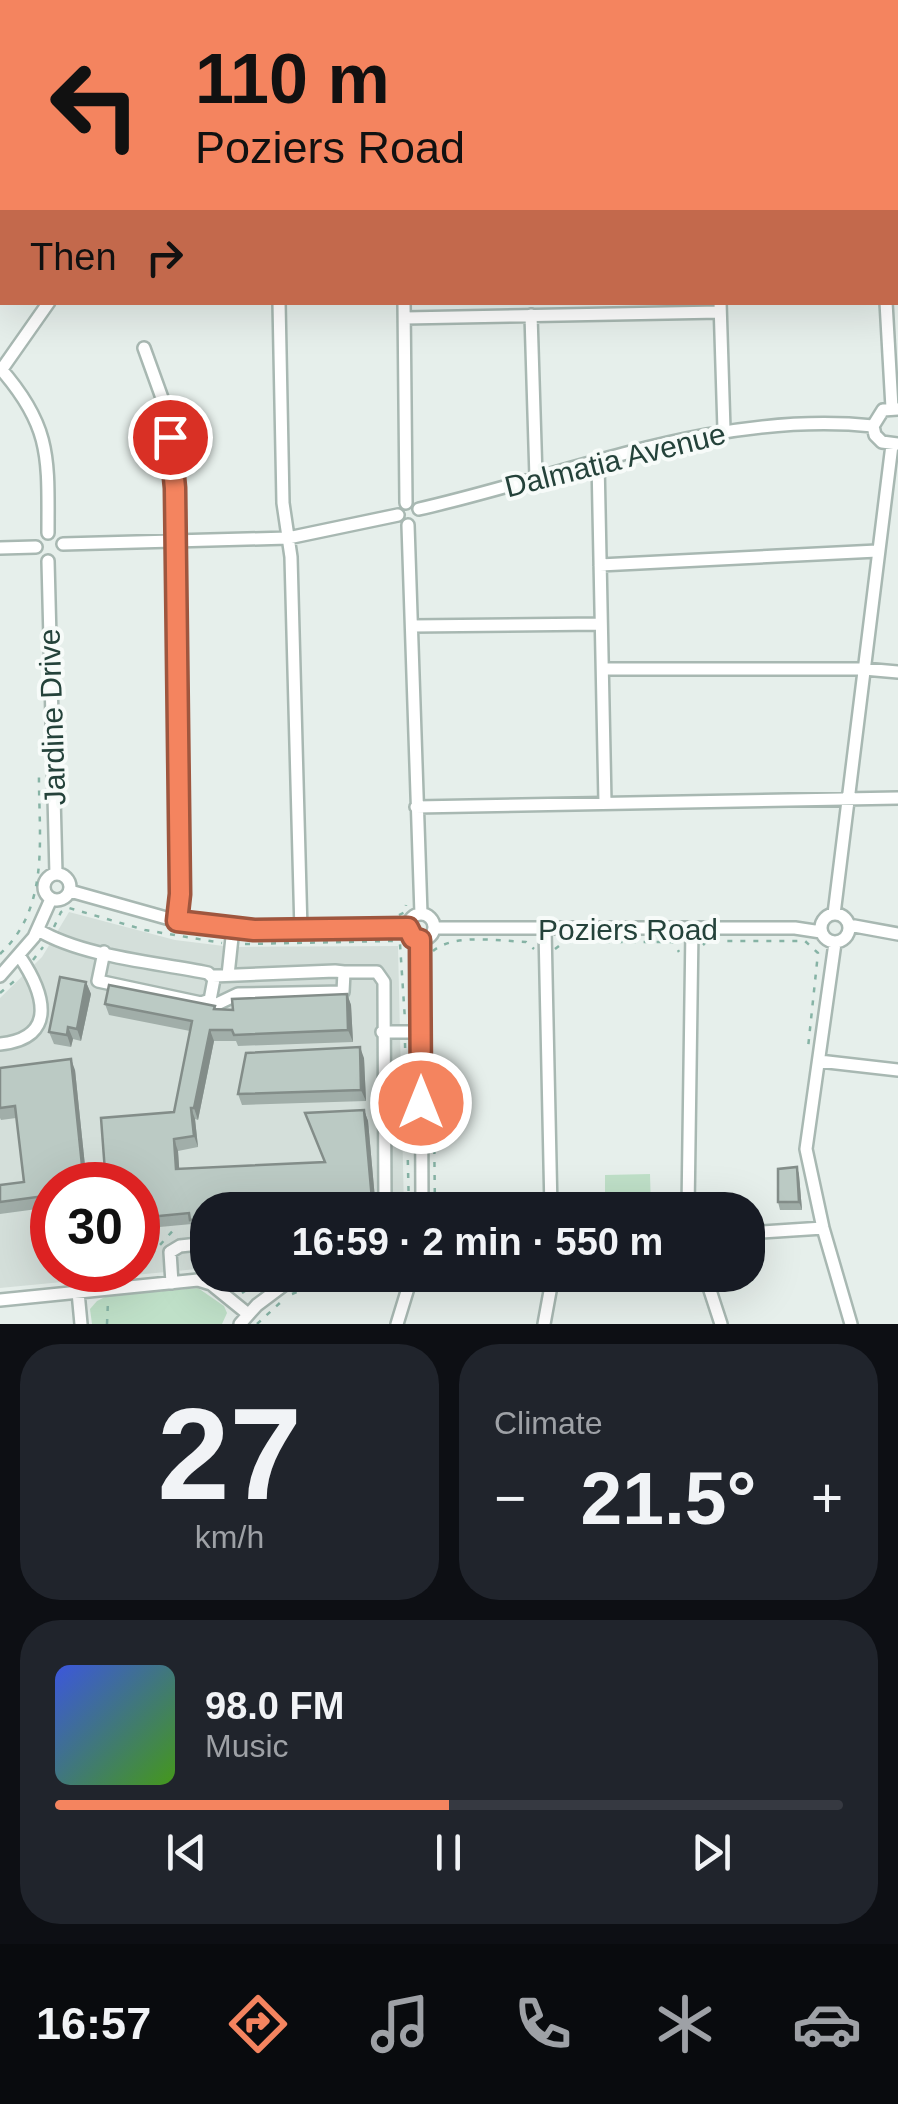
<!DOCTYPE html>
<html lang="en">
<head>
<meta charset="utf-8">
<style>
	body { margin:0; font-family:Arial,sans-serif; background:#20242c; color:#f1f3f6; height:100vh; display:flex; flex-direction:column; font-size:38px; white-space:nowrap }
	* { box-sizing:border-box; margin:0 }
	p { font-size:32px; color:#9ea1a6 }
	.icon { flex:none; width:55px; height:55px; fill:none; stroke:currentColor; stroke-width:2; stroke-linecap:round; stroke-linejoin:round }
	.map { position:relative; height:1324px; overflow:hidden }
	.details { display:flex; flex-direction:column; gap:20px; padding:20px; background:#0d0f14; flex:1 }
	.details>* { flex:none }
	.hud { position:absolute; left:0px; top:0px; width:900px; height:305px; box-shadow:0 10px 40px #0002; background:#f4845f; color:#111; overflow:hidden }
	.speed { position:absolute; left:30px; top:1162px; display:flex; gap:20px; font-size:50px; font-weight:700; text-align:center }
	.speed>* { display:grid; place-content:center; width:130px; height:130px; border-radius:50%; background:#171b24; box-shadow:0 10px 40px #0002; line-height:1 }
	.speed .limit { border:15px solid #d22; background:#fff; color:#111 }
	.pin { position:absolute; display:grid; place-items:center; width:85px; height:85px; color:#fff; margin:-42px; border:5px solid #fff; border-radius:50%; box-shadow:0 2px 10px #0007 }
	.me { position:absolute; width:110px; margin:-55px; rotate:0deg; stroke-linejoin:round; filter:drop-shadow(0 0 8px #0008) }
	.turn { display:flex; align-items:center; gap:35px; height:210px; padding:0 30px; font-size:45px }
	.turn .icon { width:130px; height:130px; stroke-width:2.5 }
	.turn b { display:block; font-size:70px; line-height:85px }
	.then { display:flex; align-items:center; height:95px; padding:0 30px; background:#0003; gap:20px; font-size:38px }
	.big { font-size:75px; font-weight:600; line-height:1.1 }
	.details .card { flex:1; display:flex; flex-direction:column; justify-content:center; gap:15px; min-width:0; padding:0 35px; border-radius:40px; background:#20242c }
	.details .dial { align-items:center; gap:0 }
	.dial b { font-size:130px; line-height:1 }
	.song { display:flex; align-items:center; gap:30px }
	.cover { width:120px; height:120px; border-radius:15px; background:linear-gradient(135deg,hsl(230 70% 55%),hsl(100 70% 35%)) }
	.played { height:10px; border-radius:5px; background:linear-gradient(90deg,#f4845f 50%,#363941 50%) }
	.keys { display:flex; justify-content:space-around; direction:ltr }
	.heat { display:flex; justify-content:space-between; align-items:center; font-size:55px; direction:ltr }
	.details .tiles { flex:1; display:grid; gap:20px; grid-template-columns:1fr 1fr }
	.card:last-child { grid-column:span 2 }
	.trip { position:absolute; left:190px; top:1192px; width:575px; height:100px; border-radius:40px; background:#171b24; box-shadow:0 10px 40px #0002; font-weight:600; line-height:100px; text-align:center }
	.tabs { display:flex; height:160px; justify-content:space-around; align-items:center; background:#090b0e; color:#9ea1a6 }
	.tabs .icon { width:70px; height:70px }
	.tabs .on { color:#f4845f }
	.tabs b { font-size:45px; color:#f1f3f6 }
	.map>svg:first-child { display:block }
	.built { fill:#d4dfda; fill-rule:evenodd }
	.green { fill:#bfe0c8 }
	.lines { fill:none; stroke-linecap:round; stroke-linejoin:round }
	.minor-casing { stroke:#a8b8b2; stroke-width:16 }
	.path { stroke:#86b3a5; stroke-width:2.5; stroke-dasharray:5 8; stroke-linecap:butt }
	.minor { stroke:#fff; stroke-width:11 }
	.wall { fill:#a1aea9 }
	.shaded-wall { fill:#838d89 }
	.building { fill:#bbcac4; stroke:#838d89; stroke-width:2.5 }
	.route-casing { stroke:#9f563e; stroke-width:25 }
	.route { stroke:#f4845f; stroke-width:18 }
	.labels { text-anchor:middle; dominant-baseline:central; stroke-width:8; stroke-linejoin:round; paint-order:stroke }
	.street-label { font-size:30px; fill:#24423a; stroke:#f7fbf9 }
</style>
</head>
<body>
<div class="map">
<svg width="898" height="1324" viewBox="0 0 898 1324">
	<rect width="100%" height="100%" fill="#e6efeb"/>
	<path class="built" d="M69 912 175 940 232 947 398 946 404 1210H208L207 1268 0 1288V998L42 957ZM52 1185H138V1270H52Z"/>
	<path class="green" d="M650 1174 651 1210H605V1175Z
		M198 1288 224 1306 227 1313 222 1324H92L90 1309 97 1301 107 1296Z"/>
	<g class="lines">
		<defs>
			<path id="minor" d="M149 0 184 2
				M603 0V2
				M878 0V2
				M27 2V0
				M398 2V0
				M0 62 2 58
				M279 302 283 503 291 557 301 931
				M404 302 406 503
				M720 302 724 430
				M886 302 892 408
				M531 315 536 478
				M405 318 720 312
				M144 348 166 409 175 465 180 894 177 921
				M0 368C52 427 48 459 48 533
				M2 369 49 302
				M898 409 883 410 873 426 875 435 882 442 898 444
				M598 461 605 803
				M419 509C569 475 716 410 873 426
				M408 525 421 914
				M63 544 288 538 398 515
				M0 548 36 547
				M48 561 56 874
				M600 565 877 551
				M412 626 601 624
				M603 669H864L898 672
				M416 807 898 798
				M44 887a13 13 0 1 1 26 0a13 13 0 1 1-26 0Z
				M70 891 177 921 254 930 408 928
				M821 928a14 14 0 1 1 28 0a14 14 0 1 1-28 0Z
				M408 927a13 13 0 1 1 26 0a13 13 0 1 1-26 0Z
				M834 914 892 445
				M849 925 898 934
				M434 928H795L821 932
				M545 929 551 1210
				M38 930C84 957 154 962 208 973L214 979 210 1000 201 1003 98 981 104 952
				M421 940 422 1210
				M835 943 806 1149 823 1228 851 1324
				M344 972H377L384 982 385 1210
				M228 975 233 928
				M0 976 34 937 51 899
				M206 1003 217 1004 238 994 343 992 344 972 335 971 213 976
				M382 1032H421
				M0 1044C60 1038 43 991 20 957
				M819 1061 898 1070
				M688 1210 692 929
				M748 1233 823 1228
				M705 1275 721 1324
				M172 1283 170 1252 180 1246 208 1243
				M78 1292 81 1324
				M0 1300 198 1280 211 1284 248 1314
				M240 1324 257 1305 297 1275
				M397 1324 412 1275
				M544 1324 553 1275"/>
		</defs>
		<use href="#minor" class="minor-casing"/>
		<path class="path" d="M399 915 405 912 406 905
			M54 927 61 912 69 908 145 930 222 943
			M245 944 392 941 400 944 405 1020
			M703 945 707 941H805L818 953 808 1048
			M555 949 564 942H673L679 952
			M433 951C454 933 500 941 526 942L534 949
			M0 954C52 906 38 834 39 770
			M33 960 43 947
			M0 993 18 978
			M405 1043 409 1210
			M434 1123 435 1210
			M134 1274 177 1226
			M242 1293 270 1275
			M292 1294 340 1275
			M107 1324 108 1301
			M257 1324 282 1301"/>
		<use href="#minor" class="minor"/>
	</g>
	<path class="wall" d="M86 982 91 994 81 1041 73 1039 71 1047 54 1044 49 1032Z
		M347 994 351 1005 353 1042 238 1046 236 1041H214L198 1120 195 1119 198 1147 178 1151 179 1169 324 1162 364 1110 368 1121 376 1210H208V1230L194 1231 192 1224 138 1229V1185L174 1112 190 1031 109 1015 105 1004 215 1006 216 1010H233Z
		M364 1058 366 1101 242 1105 238 1094Z
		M0 1068 75 1070 87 1185H52V1207L0 1214V1185L24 1182 16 1118 1 1120 0 1118Z
		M797 1167 799 1175 802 1210H780L778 1202Z"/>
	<path class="shaded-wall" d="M86 982 91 994 81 1041 77 1029Z
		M347 994 351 1005 353 1042 348 1030Z
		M68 1027 73 1039 71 1047 67 1035Z
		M210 1030 214 1041 198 1120 194 1108Z
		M360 1047 364 1058 366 1101 361 1090Z
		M71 1059 75 1070 87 1185H84Z
		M191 1108 195 1119 198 1147 194 1136Z
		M364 1110 368 1121 376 1210 372 1200Z
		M174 1139 178 1151 180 1180 176 1169Z
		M797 1167 799 1175 802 1210 799 1202Z"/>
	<path class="building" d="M60 977 86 982 77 1029 68 1027 67 1035 49 1032Z
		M109 985 215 1006 214 1009 233 1010 232 999 347 994 348 1030 234 1035 232 1030H210L194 1108H191L194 1136 174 1139 176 1169 325 1162 305 1113 364 1110 372 1200 280 1210H208V1218L190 1220 189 1213 138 1218V1185H106L101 1118 174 1112 192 1021 105 1004Z
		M360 1047 361 1090 238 1094 246 1053Z
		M71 1059 84 1185H52V1195L0 1202V1185L24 1182 15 1106 0 1108V1068Z
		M797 1167 799 1202H778V1169Z"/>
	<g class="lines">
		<defs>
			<path id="route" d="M170 437 175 488 180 894 177 921 254 930 408 928 413 938 420 940 421 1103"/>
		</defs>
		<use href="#route" class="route-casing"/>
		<use href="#route" class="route"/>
	</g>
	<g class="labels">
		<g class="street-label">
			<text transform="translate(615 460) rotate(-14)">Dalmatia Avenue</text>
			<text transform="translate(52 717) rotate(-92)">Jardine Drive</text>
			<text x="628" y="929">Poziers Road</text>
		</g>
	</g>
</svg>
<div class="speed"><div class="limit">30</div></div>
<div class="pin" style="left:170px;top:437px;background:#d93025"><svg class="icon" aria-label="arrive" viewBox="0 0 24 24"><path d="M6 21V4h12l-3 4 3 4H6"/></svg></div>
<svg class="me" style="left:421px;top:1103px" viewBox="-20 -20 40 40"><circle r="17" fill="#f4845f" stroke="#fff" stroke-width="3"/><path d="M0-11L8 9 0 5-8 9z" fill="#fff"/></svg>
<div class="trip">16:59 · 2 min · 550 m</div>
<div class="hud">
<div class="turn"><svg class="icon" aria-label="left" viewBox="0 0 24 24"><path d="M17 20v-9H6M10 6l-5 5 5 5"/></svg><div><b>110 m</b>Poziers Road</div></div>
<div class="then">Then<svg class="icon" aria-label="right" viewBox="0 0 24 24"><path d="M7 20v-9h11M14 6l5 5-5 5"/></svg></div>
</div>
</div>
<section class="details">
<div class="tiles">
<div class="card dial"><b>27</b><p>km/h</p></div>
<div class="card"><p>Climate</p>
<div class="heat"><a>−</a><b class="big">21.5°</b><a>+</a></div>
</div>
<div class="card">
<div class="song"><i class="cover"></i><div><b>98.0 FM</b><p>Music</p></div></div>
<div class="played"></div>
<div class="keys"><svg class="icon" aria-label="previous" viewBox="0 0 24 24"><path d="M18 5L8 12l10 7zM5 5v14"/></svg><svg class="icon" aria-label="pause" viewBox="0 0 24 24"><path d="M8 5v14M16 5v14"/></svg><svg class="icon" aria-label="next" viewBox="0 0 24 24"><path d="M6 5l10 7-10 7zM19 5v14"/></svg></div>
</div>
</div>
</section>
<nav class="tabs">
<b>16:57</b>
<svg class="icon on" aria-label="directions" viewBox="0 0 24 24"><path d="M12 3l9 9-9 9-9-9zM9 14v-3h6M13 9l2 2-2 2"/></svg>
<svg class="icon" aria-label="music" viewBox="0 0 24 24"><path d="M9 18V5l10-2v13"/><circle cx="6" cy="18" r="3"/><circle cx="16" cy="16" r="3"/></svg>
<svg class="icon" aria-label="phone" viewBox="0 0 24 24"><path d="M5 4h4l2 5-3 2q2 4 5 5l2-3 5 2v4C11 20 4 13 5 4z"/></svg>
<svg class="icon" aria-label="climate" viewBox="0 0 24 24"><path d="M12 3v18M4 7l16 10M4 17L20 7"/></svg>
<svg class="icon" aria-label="car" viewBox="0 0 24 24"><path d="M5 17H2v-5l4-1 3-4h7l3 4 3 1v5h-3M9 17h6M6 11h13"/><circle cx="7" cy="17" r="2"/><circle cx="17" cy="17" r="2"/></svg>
</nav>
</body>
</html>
